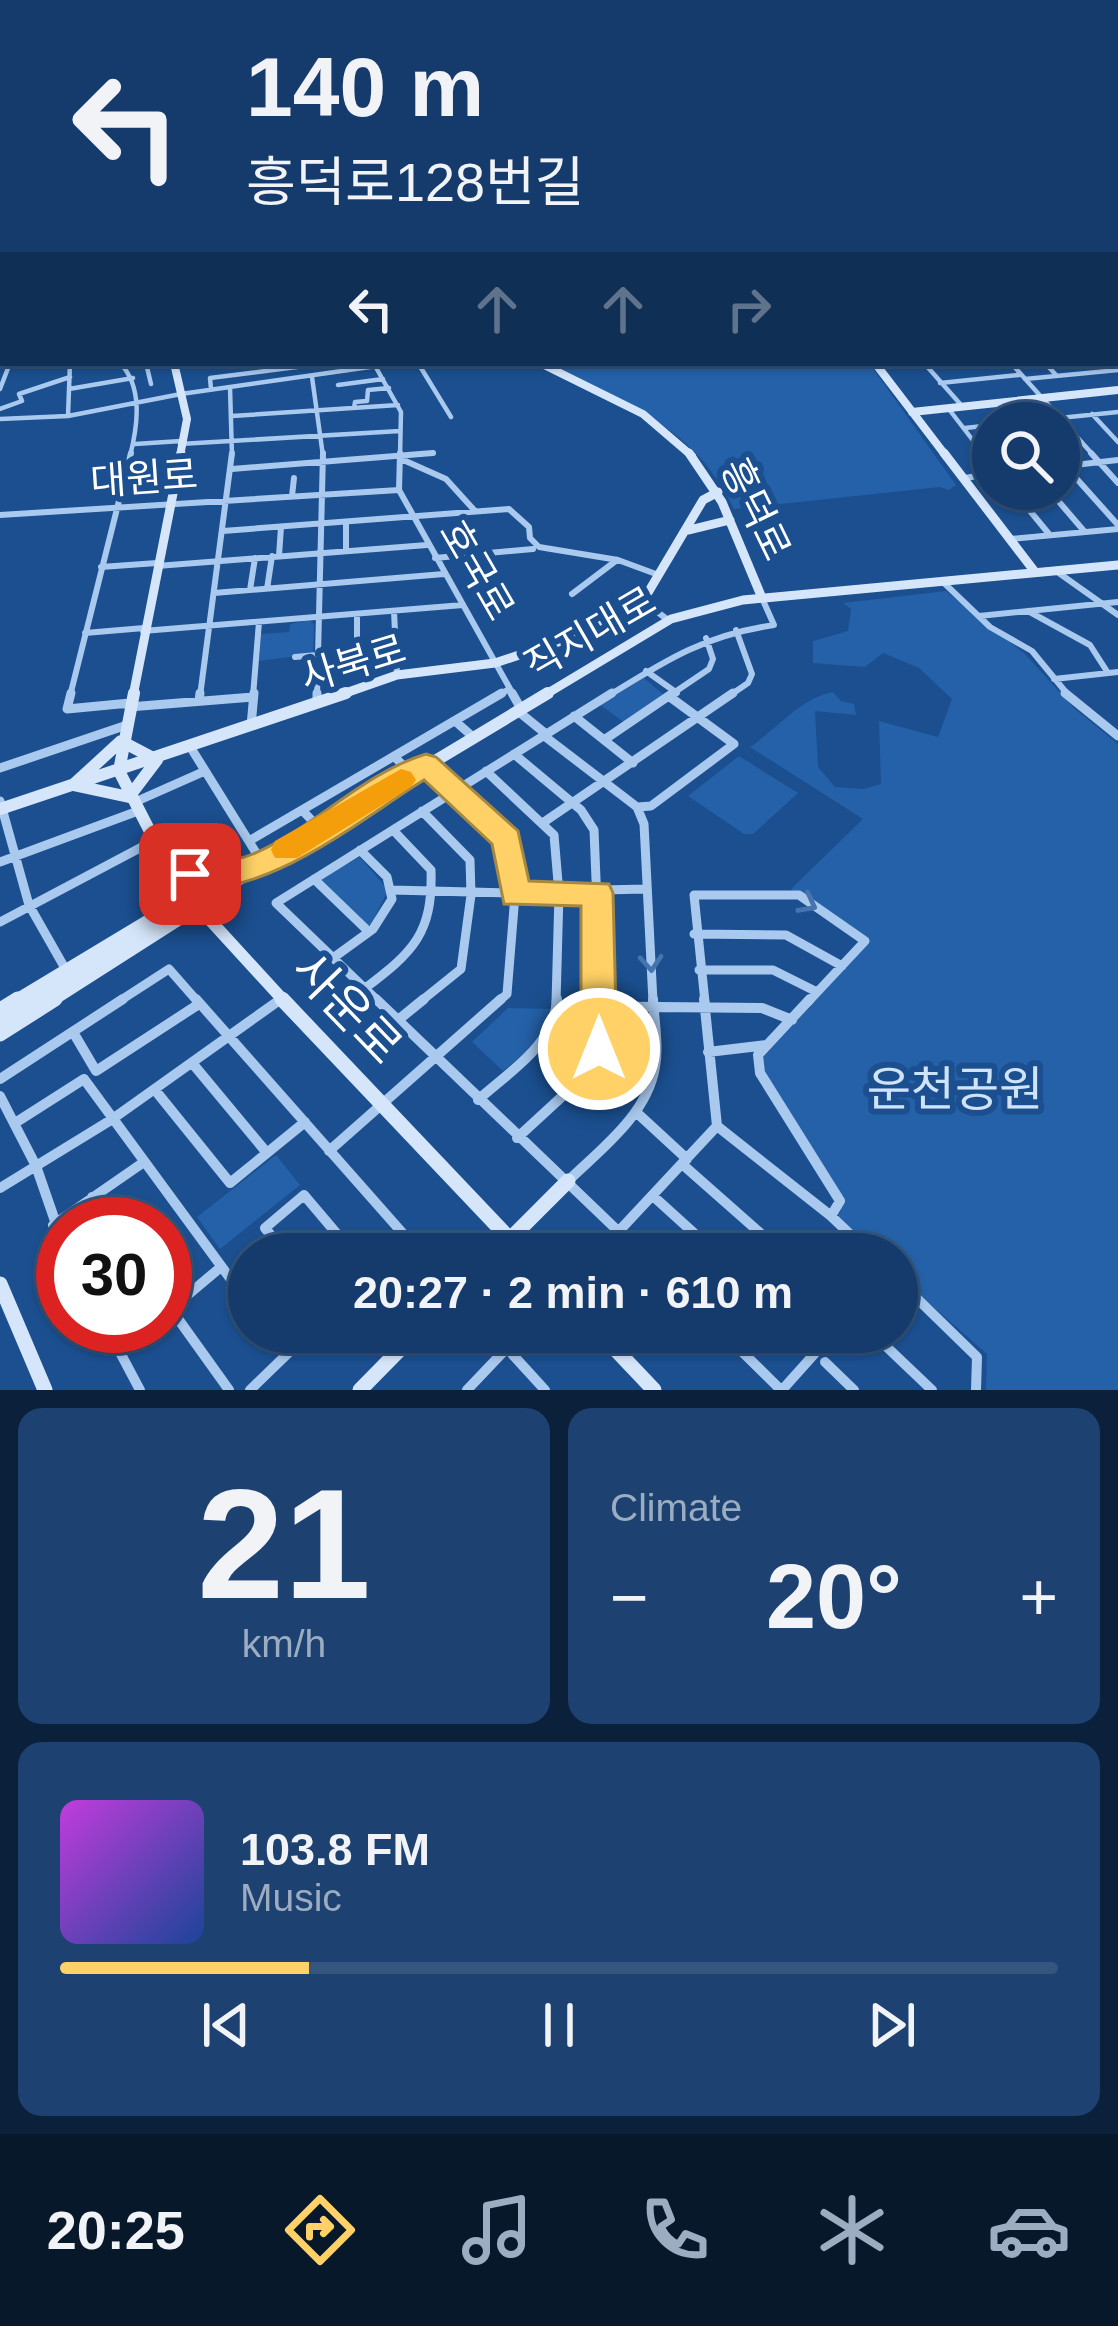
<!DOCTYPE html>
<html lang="en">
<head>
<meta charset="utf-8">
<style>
	body { margin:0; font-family:Helvetica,"Noto Sans KR",sans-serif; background:#1d4271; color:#f1f3f6; height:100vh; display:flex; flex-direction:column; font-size:45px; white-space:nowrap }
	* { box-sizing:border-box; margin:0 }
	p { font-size:39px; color:#9dadc1 }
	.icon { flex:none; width:66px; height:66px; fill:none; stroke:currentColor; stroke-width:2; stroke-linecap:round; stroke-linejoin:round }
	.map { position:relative; height:1390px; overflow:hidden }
	.side { display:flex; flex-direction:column; gap:18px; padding:18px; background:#0b203b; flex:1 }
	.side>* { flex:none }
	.guide { position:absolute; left:0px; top:0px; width:1119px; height:366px; box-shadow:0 3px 9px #0004,0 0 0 3px #33557e; background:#143b6b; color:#f1f3f6; overflow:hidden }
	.fabs { position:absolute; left:972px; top:402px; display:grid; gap:24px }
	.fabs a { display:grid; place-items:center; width:108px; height:108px; border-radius:50%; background:#143b6b; box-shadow:0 3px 9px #0004,0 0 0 3px #33557e; font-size:60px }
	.speed { position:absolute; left:36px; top:1197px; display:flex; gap:24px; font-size:60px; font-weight:700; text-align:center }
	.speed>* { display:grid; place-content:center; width:156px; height:156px; border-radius:50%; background:#143b6b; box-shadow:0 3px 9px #0004,0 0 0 3px #33557e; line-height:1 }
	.speed .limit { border:18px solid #d22; background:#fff; color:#111 }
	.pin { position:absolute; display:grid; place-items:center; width:102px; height:102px; color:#fff; margin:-51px; border-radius:24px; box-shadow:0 6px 18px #0006 }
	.me { position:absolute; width:132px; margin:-66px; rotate:0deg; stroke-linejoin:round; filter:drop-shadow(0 0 9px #0008) }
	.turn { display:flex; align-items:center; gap:42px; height:252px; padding:0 48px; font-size:54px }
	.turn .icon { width:156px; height:156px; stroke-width:2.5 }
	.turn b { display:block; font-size:84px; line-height:102px }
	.lanes { display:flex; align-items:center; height:114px; padding:0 48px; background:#0003; justify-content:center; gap:60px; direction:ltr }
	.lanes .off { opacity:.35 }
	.big { font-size:90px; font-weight:800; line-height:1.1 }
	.side .widget { flex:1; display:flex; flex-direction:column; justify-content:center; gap:18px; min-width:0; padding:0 42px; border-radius:24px; background:#1d4271 }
	.side .dial { align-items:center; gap:0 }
	.dial b { font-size:156px; line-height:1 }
	.song { display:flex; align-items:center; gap:36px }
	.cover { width:144px; height:144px; border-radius:18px; background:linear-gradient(135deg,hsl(290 70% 55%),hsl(220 70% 35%)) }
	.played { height:12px; border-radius:6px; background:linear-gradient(90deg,#ffd166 25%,#33557e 25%) }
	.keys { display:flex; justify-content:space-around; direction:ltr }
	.heat { display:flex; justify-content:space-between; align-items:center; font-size:66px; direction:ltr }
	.side .tiles { flex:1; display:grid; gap:18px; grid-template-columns:1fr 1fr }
	.widget:last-child { grid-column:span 2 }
	.trip { position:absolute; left:228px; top:1233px; width:690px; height:120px; border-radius:60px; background:#143b6b; box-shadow:0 3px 9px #0004,0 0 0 3px #33557e; font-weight:800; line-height:120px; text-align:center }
	.tabs { display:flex; height:192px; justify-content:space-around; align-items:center; background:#08182b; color:#9dadc1 }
	.tabs .icon { width:84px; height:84px }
	.tabs .current { color:#ffd166 }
	.tabs b { font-size:54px; color:#f1f3f6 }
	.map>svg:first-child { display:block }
	.green { fill:#2461a8 }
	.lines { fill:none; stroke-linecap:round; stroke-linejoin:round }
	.street-far4 { stroke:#a9c9ee; stroke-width:3 }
	.street-far3 { stroke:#a9c9ee; stroke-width:4.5 }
	.street-far2 { stroke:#a9c9ee; stroke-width:6 }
	.street-far1 { stroke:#a9c9ee; stroke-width:9 }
	.street { stroke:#a9c9ee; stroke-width:10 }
	.secondary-far4 { stroke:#d6e6fa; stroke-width:4.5 }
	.secondary-far3 { stroke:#d6e6fa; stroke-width:8 }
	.secondary-far2 { stroke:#d6e6fa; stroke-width:9 }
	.secondary-far1 { stroke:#d6e6fa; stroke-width:12 }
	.secondary { stroke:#d6e6fa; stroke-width:15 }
	.oneway { stroke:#4674ac }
	.route { fill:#ffd166; stroke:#a68842; stroke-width:3 }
	.slow { fill:#f59e0b }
	.labels { text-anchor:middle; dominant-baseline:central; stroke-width:12; stroke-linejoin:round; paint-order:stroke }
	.street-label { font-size:39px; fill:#fff; stroke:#1b4f8f }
	.near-street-label { font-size:48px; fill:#fff; stroke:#1b4f8f }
	.near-park-label { font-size:48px; fill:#cfe3fa; stroke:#1b4f8f }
</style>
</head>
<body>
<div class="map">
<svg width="1118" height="1390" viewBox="0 0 1118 1390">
	<rect width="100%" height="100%" fill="#1b4f8f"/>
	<path class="green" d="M550 363H869L956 485 949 490 940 487 734 509C690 419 629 412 550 363Z
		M946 591 1025 654 1075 709 1118 744V1390H986L987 1354 897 1275V1254H867L836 1219 841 1210 760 1079 758 1063 865 947 791 889 863 819 750 747C778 728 801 698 833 692L841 701 854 704 856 715 815 711 818 767 835 787 863 789 881 784 879 721 938 737 952 699 919 668 883 653 865 667 813 663V641L848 631 851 609 843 603Z
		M309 620 314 624 313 654 259 661 261 634 289 632 290 624Z
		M644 678 664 695 625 723 599 704Z
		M739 756 798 793 753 834H744L688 796Z
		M360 857 388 890 371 925 364 926 321 883 323 877Z
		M508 1008 550 1009C550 1036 523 1054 503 1071L472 1042Z
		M276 1155 300 1185 220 1249 197 1217Z"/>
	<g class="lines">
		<path class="street-far4" d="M300 0 304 3
			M540 0H601
			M786 0 803 2
			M0 1 23 0
			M462 2 482 0
			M36 3 44 0
			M64 3 71 0
			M92 3 100 0
			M216 3 220 0"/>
		<path class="street-far3" d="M120 363C143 387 138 425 130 456
			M146 363 151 384
			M418 363 451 417
			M924 363 962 406
			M1011 363 1094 456
			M1045 363 1056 375
			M374 364 401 412 400 456
			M877 366 910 363
			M312 377 323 456
			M1025 379 1118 370
			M940 383 1019 375
			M338 385 383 379
			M230 387 232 456
			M0 389 10 363
			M69 389 133 378
			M211 389 210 378 328 363
			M354 408 355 402 367 401 368 390 389 388
			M948 408 985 456
			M0 409 22 401 19 394 70 377
			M1092 414 1118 442
			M68 416 70 363
			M232 416 398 405
			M0 419 68 416 181 394 398 363
			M1011 423 1118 412
			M965 428 993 425
			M135 444 181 441
			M180 444 400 431
			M400 456 433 453"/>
		<path class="street-far2" d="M400 453 399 490 514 696
			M983 453 993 466
			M1091 453 1118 483
			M401 459 446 479 475 511
			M1059 459 1118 525
			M1066 466 1118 460
			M232 469 433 453
			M964 478 993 474
			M1012 489 1049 534
			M1048 489 1084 531
			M292 496 294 478
			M0 515 399 490
			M346 523V551
			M223 531 509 509 529 527 530 538 539 547 618 560 656 574
			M1011 539 1118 529
			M279 556 281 527
			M435 558 533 549
			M157 566 427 545
			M101 567 157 563
			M1056 571 1118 615
			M943 582 990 627 1032 651 1069 696
			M267 589 272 556
			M250 590 255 558
			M214 593 444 574
			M572 594 617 560
			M642 600 668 620
			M394 611 397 675
			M1028 611 1090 645 1108 673
			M357 614V649
			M979 616 1118 602
			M143 631 463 605
			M85 633 144 628
			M295 657 317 655
			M646 671 677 693
			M1054 679 1118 672
			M70 696 131 453
			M200 696 232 453
			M253 696 259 622
			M317 696 323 453
			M497 696 509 689
			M608 696C666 660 705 635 774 625L762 598
			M669 696 709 669 713 659 706 638
			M729 696 748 683 752 674 736 630"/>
		<path class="street-far1" d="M71 693 67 709 130 703
			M512 693 520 707
			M1065 693 1118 736
			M199 701 200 693
			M317 703V693
			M129 707 253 697
			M519 712 546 734
			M574 716 633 763
			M455 721 472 736
			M251 726 254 693
			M543 735 637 807
			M604 740 673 693
			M191 748 263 864
			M514 754 581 810 594 830 601 1002
			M394 756 411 774
			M427 766 511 845 515 895 507 994 498 1002
			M0 768 124 726
			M486 771 554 835 559 894 556 1002
			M0 801 29 905 66 970
			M135 802 205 771
			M637 807 644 824 653 1002
			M638 807 651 806 734 744 670 697
			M302 810 320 829
			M544 822 733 693
			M249 841 502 693
			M0 862 138 811
			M314 879 369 932
			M392 890 593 895 602 890 646 889
			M0 922 155 840
			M694 934 786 935 842 966
			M333 958 373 929 392 899 387 877 360 850
			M699 970H773L817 992
			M364 989C413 952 433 934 431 870L393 830
			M118 1002 169 969 198 1002
			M277 1002 281 999
			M379 1002 276 903 612 693
			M420 1002 461 969 471 895 470 860 422 811
			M705 1002 694 895H799L865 941 808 1002"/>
		<path class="street" d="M196 999 421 1254
			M376 999 642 1254
			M704 999 717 1126
			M810 999 758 1055 760 1073 840 1201 831 1216
			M556 1006 762 1008 792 1020
			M397 1021 424 999
			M73 1032 96 1071 199 1004
			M708 1052 767 1045
			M193 1064 267 1153
			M0 1079 123 999
			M155 1090 230 1183 305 1122
			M0 1096 36 1166 63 1244
			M478 1100C510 1071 555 1045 557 999
			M636 1112 687 1159
			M15 1123 84 1079 249 1304
			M717 1126 831 1216 871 1254
			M517 1138 592 1069 601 999
			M329 1151 501 999
			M682 1164 784 1254
			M568 1181C601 1149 647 1115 655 1067 659 1046 654 1021 653 999
			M0 1188 111 1120 281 999
			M653 1196 717 1254
			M92 1197 112 1224
			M53 1225 144 1162
			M619 1231 717 1126
			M286 1254 265 1228 304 1195 354 1254
			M392 1254 408 1239
			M221 1267 171 1309 229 1390
			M897 1279 977 1357 976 1390
			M106 1326 140 1390
			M271 1332 287 1354
			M492 1332 545 1390
			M722 1332 781 1390
			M803 1332 820 1348
			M871 1332 932 1390
			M114 1340 130 1326
			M825 1362 854 1390
			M250 1390 310 1332
			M467 1390 507 1348
			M782 1390 834 1332"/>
		<path class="secondary-far4" d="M627 0 640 3
			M543 1 548 3
			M830 3 834 0"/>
		<path class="secondary-far3" d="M174 363 187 419 180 456
			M540 363 643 414 692 456
			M875 363 946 456
			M912 412 1118 390"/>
		<path class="secondary-far2" d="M689 453 722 502 762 598
			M944 453 1035 572
			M689 530 730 520
			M133 696 181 453
			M337 696 397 675 495 663 591 631 646 596 703 500 718 492
			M543 696 671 619 743 600 1118 565"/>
		<path class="secondary-far1" d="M134 693 119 771 177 884 285 1002
			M121 741 157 760 129 797 73 785Z
			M0 809 346 693
			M165 862 200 877 243 870
			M13 1002 164 911 184 907
			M35 1002 548 693
			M50 1002 183 917"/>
		<path class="secondary" d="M282 999 524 1254
			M0 1010 18 999
			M0 1023 40 999
			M0 1034 55 999
			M495 1254 568 1181
			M0 1284 45 1390
			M599 1332 654 1390
			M360 1390 417 1332"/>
	</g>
	<defs><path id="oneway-chevron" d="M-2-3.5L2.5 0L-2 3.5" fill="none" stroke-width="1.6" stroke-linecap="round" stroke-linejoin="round" transform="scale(3)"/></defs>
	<g class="oneway">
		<use href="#oneway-chevron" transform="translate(808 904) rotate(28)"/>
		<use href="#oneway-chevron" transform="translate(651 963) rotate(86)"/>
	</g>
	<path class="route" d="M426 754 436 757 518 831 529 881 609 884 613 893 617 1049 612 1061 599 1066 586 1061 581 1049V906L504 904 492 844 424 780C360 819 255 908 179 883L174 874 179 865C203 857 228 865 253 854 313 829 363 773 426 754Z"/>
	<path class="slow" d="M401 769 411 772 416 780 411 787 297 858H275L271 850 275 841Z"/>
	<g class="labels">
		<g class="street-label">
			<text transform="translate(144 478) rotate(-4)">대원로</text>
			<text transform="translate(756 509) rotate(64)">흥덕로</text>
			<text transform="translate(477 570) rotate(60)">호국로</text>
			<text transform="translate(590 633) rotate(-30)">직지대로</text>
			<text transform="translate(353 663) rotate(-17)">사북로</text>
		</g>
		<g class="near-street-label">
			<text transform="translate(347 1008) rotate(46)">사운로</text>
		</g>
		<g class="near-park-label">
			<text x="955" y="1089">운천공원</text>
		</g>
	</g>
</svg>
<div class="fabs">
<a><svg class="icon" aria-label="search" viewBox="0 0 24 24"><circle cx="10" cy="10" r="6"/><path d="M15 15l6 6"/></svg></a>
</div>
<div class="speed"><div class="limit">30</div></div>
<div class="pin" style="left:190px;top:874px;background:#d93025"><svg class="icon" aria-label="arrive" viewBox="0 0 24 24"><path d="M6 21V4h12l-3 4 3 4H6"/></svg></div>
<svg class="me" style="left:599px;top:1049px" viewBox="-20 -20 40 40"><circle r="17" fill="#ffd166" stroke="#fff" stroke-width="3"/><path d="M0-11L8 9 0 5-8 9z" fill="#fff"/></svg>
<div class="trip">20:27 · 2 min · 610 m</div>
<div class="guide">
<div class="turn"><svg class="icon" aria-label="left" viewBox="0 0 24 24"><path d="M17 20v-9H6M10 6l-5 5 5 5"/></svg><div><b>140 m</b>흥덕로128번길</div></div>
<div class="lanes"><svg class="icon" aria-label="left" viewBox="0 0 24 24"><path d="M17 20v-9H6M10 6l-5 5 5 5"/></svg><svg class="icon off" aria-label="ahead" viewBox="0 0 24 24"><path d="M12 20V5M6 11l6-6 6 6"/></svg><svg class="icon off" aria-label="ahead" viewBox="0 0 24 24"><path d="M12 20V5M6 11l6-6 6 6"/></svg><svg class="icon off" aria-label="right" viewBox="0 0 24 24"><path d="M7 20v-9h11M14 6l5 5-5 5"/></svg></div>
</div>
</div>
<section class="side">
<div class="tiles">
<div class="widget dial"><b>21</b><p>km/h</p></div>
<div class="widget"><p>Climate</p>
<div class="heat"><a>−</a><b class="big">20°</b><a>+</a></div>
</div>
<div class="widget">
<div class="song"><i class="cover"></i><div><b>103.8 FM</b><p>Music</p></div></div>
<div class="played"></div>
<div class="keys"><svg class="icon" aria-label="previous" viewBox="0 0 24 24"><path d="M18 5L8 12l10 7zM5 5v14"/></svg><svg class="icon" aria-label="pause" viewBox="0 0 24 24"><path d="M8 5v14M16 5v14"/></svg><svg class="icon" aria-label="next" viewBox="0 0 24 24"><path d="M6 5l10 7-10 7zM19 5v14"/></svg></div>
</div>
</div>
</section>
<nav class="tabs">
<b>20:25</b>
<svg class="icon current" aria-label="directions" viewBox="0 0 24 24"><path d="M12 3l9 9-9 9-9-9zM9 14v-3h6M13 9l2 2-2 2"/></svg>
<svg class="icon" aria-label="music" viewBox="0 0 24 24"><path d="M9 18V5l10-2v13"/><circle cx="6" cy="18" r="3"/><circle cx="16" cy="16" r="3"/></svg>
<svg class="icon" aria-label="phone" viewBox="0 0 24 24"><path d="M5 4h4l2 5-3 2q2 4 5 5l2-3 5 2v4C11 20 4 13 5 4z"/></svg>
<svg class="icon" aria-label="climate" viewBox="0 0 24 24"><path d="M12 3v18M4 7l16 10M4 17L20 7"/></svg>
<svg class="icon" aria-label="car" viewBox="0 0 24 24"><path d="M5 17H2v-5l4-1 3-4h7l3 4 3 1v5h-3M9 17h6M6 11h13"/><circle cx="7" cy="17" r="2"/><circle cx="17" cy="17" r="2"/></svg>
</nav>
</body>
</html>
